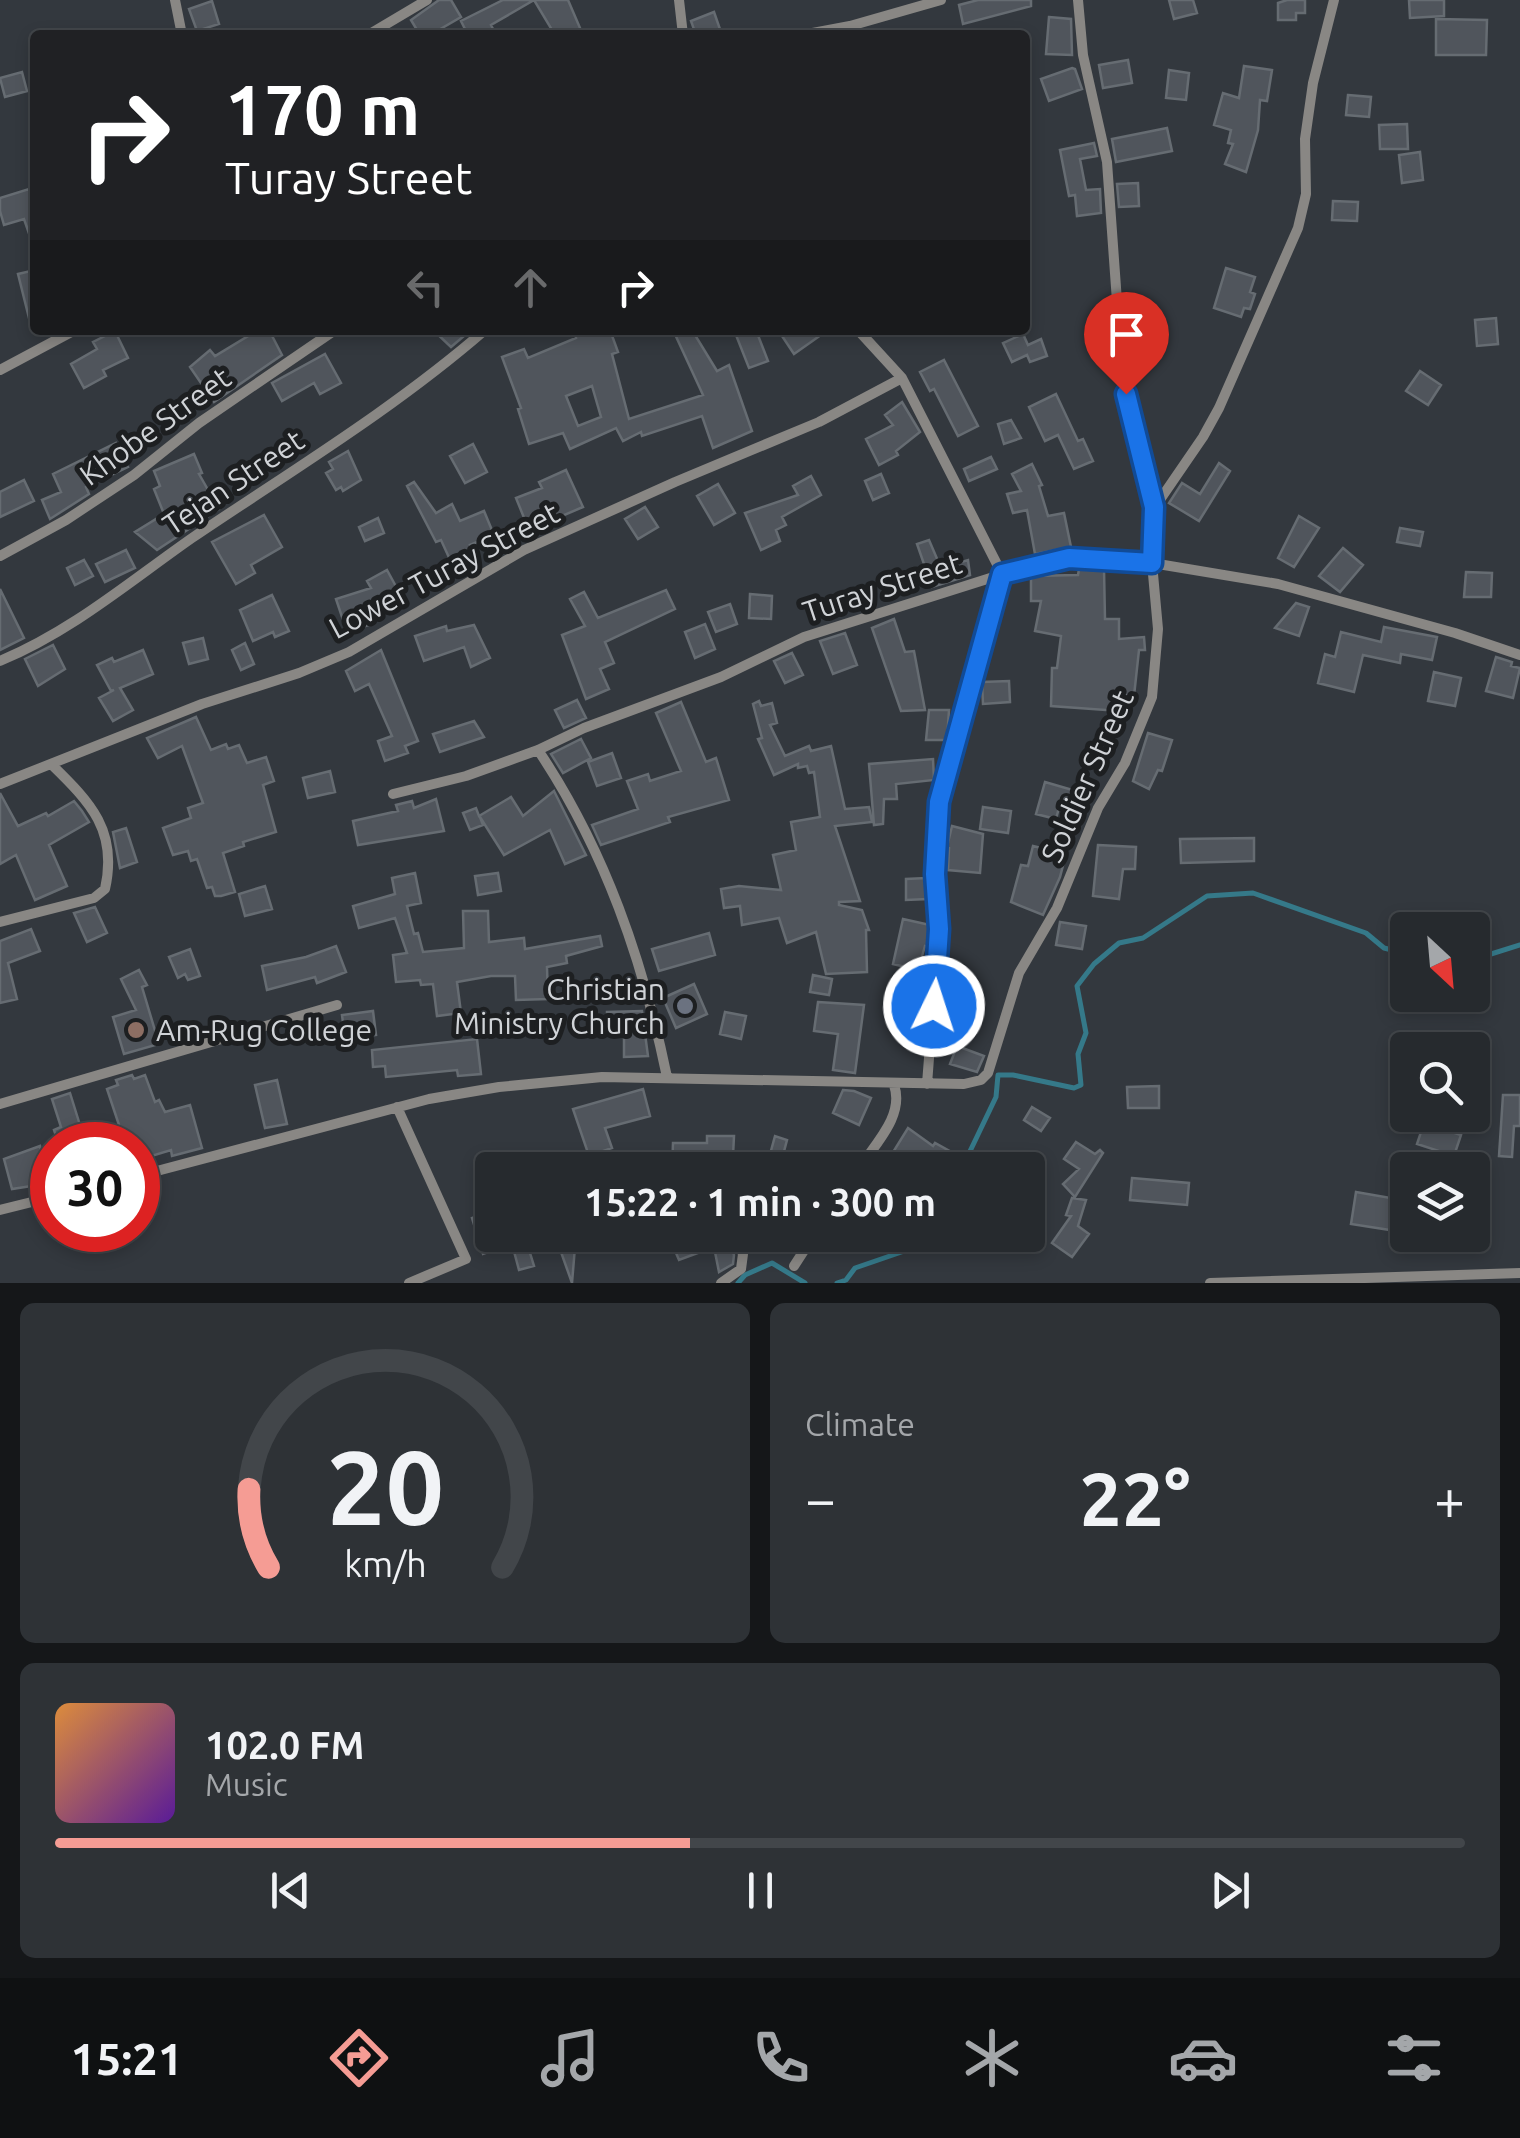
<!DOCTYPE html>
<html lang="en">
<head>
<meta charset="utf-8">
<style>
	body { margin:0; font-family:Ubuntu,sans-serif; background:#2e3236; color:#f1f3f6; height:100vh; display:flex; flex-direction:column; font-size:38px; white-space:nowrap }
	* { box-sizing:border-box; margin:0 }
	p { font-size:32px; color:#a4a7aa }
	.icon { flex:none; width:55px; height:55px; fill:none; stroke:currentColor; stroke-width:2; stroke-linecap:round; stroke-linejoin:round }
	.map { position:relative; height:1283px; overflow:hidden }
	.sheet { display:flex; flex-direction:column; gap:20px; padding:20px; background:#151719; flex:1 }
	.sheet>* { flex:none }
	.banner { position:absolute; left:30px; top:30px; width:1000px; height:305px; border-radius:10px; box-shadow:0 5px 15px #0003,0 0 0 2px #42464a; background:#202124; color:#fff; overflow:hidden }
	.needle { width:65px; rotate:154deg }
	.controls { position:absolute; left:1390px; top:912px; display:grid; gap:20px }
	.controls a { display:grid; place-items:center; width:100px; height:100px; border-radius:10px; background:#262a2e; box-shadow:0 5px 15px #0003,0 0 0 2px #42464a; font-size:50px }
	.speed { position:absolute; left:30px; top:1122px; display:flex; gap:20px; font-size:50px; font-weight:700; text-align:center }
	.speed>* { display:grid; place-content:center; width:130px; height:130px; border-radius:50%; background:#262a2e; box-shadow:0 5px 15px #0003,0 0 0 2px #42464a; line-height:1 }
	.speed .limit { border:15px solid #d22; background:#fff; color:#111 }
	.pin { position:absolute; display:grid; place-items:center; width:85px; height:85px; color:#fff; margin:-102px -42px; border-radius:50% 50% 50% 0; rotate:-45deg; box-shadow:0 0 10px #0007 }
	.pin .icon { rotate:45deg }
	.me { position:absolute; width:110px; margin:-55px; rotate:4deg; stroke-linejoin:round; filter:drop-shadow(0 0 8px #0008) }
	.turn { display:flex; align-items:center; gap:35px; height:210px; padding:0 30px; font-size:45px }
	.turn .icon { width:130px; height:130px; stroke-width:2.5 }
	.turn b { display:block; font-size:70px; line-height:85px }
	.lanes { display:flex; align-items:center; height:95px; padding:0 30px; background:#0003; justify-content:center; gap:50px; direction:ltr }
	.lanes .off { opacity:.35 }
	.big { font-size:75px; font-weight:700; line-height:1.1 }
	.sheet .tile { flex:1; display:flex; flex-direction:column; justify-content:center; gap:15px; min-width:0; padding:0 35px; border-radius:15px; background:#2e3236 }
	.sheet .dial { align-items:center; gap:0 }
	.dial svg { height:260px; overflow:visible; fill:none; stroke:#42464a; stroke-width:7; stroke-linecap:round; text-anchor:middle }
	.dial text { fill:#f1f3f6; stroke:none }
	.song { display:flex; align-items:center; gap:30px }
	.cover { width:120px; height:120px; border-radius:15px; background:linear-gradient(135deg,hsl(30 70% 55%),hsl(270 70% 35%)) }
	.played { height:10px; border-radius:5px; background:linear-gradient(90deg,#f59c94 45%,#42464a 45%) }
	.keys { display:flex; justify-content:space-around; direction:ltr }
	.heat { display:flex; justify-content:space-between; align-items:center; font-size:55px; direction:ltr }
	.sheet .tiles { flex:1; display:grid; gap:20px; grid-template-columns:1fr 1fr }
	.tile:last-child { grid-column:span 2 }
	.trip { position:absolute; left:475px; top:1152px; width:570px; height:100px; border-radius:10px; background:#262a2e; box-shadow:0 5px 15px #0003,0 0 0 2px #42464a; font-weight:700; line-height:100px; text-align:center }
	.menu { display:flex; height:160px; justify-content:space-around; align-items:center; background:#0f1112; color:#a4a7aa }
	.menu .icon { width:70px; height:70px }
	.menu .on { color:#f59c94 }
	.menu b { font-size:45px; color:#f1f3f6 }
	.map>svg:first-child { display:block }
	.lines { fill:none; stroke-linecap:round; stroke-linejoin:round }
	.stream { stroke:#357989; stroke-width:5 }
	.building { fill:#50555c; stroke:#666c72; stroke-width:2.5; fill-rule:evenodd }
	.minor { stroke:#898784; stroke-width:10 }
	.route-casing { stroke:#114b97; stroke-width:25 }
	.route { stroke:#1a73e8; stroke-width:18 }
	.worship-dot { fill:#6b7280; stroke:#1d1f21; stroke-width:4 }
	.education-dot { fill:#8d6e63; stroke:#1d1f21; stroke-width:4 }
	.labels { text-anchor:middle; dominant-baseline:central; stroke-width:10; stroke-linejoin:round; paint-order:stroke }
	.street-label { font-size:30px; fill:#d0d3d7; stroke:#1d1f21 }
	.poi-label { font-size:30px; fill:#d0d3d7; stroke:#1d1f21; text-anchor:end }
</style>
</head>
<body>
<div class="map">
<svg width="1520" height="1283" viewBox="0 0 1520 1283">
	<rect width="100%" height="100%" fill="#33383e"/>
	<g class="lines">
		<path class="stream" d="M1472 960 1520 945
			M961 1170 996 1097 998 1075H1013L1074 1088 1081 1085 1078 1054 1086 1033 1077 986 1094 964 1119 943 1143 938 1207 896 1253 893 1366 933 1384 948 1408 954
			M738 1283 745 1275 772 1263 805 1283
			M837 1283 846 1280 855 1268 916 1247 923 1235"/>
	</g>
	<path class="building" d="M439 0H451L461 17 430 35H420L411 20Z
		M503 0H534L491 25 496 35H468L461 21Z
		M534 0H568L583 35H555Z
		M978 0H1031V6L963 24 959 5Z
		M1169 0H1193L1197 13 1174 19Z
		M1287 0H1305V13H1296V20H1278V3Z
		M1409 0H1444V16L1410 18Z
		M212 1 219 24 197 31 189 9Z
		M714 12 722 35H696L691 21Z
		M1049 17 1071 19 1072 55 1046 54Z
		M1436 19 1487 20 1486 55H1436Z
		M1128 60 1132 83 1103 88 1099 65Z
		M1244 66 1272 70 1267 101 1260 100 1258 130 1246 172 1225 164 1233 144 1228 143 1231 130 1214 125 1223 93 1239 98Z
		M1072 68 1075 69 1082 89 1049 101 1041 79Z
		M1169 70 1189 73 1186 100 1166 98Z
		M22 72 27 91 5 97 0 78Z
		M1348 95 1371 97 1369 117 1346 115Z
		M1407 124 1408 149H1380L1379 125Z
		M1167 128 1172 151 1116 162 1112 139Z
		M1094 143 1097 156 1080 159 1086 190 1100 189 1101 213 1077 216 1075 195 1069 196 1060 150Z
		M1420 152 1423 180 1402 183 1399 155Z
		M1138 183 1139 206 1119 207 1117 184Z
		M29 189 35 208 33 245 24 219 4 225 0 211V198Z
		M1333 201 1358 202 1357 221 1332 220Z
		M1226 268 1255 277 1250 292 1255 294 1250 309 1244 308 1241 317 1214 308Z
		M35 270V321L30 322 18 274Z
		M1496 318 1498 344 1477 346 1475 320Z
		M258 330H269L282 355 214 402 190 367 210 350 215 356Z
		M433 330H471L451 347Z
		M574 330H610L618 352 612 354 629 419 703 395 673 330H692L717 371 729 365 752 431 713 448 702 416 642 436 641 432 623 441 616 428 570 449 563 433 529 444 518 409 521 408 502 357 524 349 528 358 576 338ZM592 386 601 417 578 426 566 396Z
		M734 330H756L768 361 749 368Z
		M778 330H828L794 354Z
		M115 331 128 358 103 370 106 376 84 388 71 364 97 349 93 342Z
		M1023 334 1028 345 1041 339 1047 356 1030 362 1027 355 1012 362 1003 343Z
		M325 354 341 383 320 394 314 383 282 401 272 383Z
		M944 360 978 426 958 436 934 389 930 391 920 372Z
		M1420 371 1441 385 1428 405 1406 391Z
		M1056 394 1078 441 1083 439 1093 461 1074 469 1058 435 1045 441 1029 407Z
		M902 402 920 432 896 451 898 455 879 465 866 439 893 425 885 415Z
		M1011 420 1021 438 1004 444 998 424Z
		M116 443 128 467 86 487 89 494 50 519 42 500 61 492 53 474Z
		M473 444 487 472 465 483 450 456Z
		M348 451 361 480 343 491 341 487 336 490 326 473 333 469 329 462Z
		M194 454 202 473 199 474 219 509 157 550 135 532 164 514 154 489 160 486 154 471Z
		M991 457 997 469 969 481 964 469Z
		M1219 463 1230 471 1199 521 1169 503 1182 483 1200 494Z
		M1032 464 1042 485 1039 486 1048 516 1064 513 1071 547 1035 554 1027 510 1013 513 1007 494 1021 491 1012 474Z
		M566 470 583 507 529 530 516 498 542 488 539 482Z
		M881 474 889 493 873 500 865 481Z
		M811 476 821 495 782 517 786 525 776 530 780 541 761 550 745 513 798 495 793 486Z
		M24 480 34 501 0 517V492Z
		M414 482 436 513 452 504 460 521 484 511 494 535 470 545 474 554 452 564 441 540 436 542 407 486Z
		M718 484 735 513 714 525 697 496Z
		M645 507 658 527 638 539 625 519Z
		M264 515 282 547 251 565 255 573 236 584 212 542Z
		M1299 516 1319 528 1294 567 1278 558Z
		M378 518 384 533 365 541 359 527Z
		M1400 528 1423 532 1420 546 1397 542Z
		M929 540 941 568 968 560 970 575 932 587 917 544Z
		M1343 548 1363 565 1340 592 1319 576Z
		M126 550 135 568 105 582 96 564Z
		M84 560 93 576 75 585 67 568Z
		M1079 569H1104L1105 619H1119V639L1144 637 1145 650H1139L1134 696 1120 694 1119 711 1051 706 1052 668H1057L1061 636 1035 631 1041 601H1031V576L1078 575Z
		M387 570 399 592 364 610 369 625 347 632 336 599 371 588 367 581Z
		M1466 572 1492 573 1491 597H1464Z
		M0 589 24 638 0 650Z
		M666 590 675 609 605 642 614 663 600 669 609 689 586 699 562 635 585 626 570 599 584 592 598 618Z
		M750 594 772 596 771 619 749 618Z
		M272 595 289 631 275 637 273 632 253 641 240 610Z
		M1296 603 1309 607 1299 636 1275 628Z
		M730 604 737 624 716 632 708 612Z
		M894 619 905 652 914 651 925 710 901 711 872 628Z
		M705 624 715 649 695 658 685 632Z
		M474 625 490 658 471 667 464 647 424 661 415 636 446 626 447 631Z
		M1384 627 1437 637 1432 660 1401 654 1400 663 1363 655 1354 692 1318 683 1325 654 1335 657 1341 632 1381 642Z
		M845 633 857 665 833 674 820 641Z
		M203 638 208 659 189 664 183 643Z
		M245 643 254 664 241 670 232 650Z
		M53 645 65 669 38 686 25 659Z
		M143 650 153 674 120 688 133 710 113 721 99 698 114 690 111 691 97 665 112 658 114 662Z
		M381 650 418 741 405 746 408 753 385 761 378 741 392 736 369 684 355 691 346 671Z
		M792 653 803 675 785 683 774 661Z
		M1496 657 1512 662 1511 666 1520 668 1513 698 1486 691Z
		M1434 672 1461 678 1455 706 1428 701Z
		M1009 681 1010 702 983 704 982 682Z
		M577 700 586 718 564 728 555 710Z
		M759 701 761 706 772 703 777 723 770 725 785 756 809 746 811 751 831 746 845 809 869 807 872 822 835 826 860 901 839 902V905L862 910 869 930H866L867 972 826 974 816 932 787 943 779 918 742 925 740 906 724 908 721 889 739 886 781 890 773 855 796 850 791 822 820 817 814 772 809 773 807 766 798 768V764L774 775 758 739 762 738 753 704Z
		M681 702 706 762 716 758 729 800 668 817 670 822 601 845 592 825 638 809 627 781 648 774 650 781 681 771 656 713Z
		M929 710H949L947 740H926Z
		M196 717 211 750 226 744 228 749 239 745 247 763 266 757 274 781 263 785 276 832 243 842 244 846 223 853 235 892 221 896H215L212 887 207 888 197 859 191 861 188 851 173 855 163 828 191 818 188 808 203 803 182 746 158 758 147 738Z
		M474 721 484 737 440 752 433 734Z
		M1148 733 1172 740 1162 771 1158 770 1149 789 1133 781Z
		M581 739 591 758 563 773 551 754Z
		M612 753 621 778 597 786 588 762Z
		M933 759 934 780 896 784 897 799H884L883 824 874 825 869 764Z
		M330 771 335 792 308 798 303 778Z
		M1045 782 1090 795 1086 807 1061 800 1056 819 1036 814Z
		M554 791 586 855 565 864 550 830 504 855 480 817 483 825 470 830 463 813 476 808 479 816 511 797 523 816Z
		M0 793 18 826 46 813 48 816 74 801 82 811 89 822 49 845 67 886 35 900 16 855 0 864Z
		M436 799 444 831 358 845 353 821 398 811 396 805 412 801 414 808Z
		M983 807 1011 811 1008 833 980 829Z
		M952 826 983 834 980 873 948 870 949 848 947 847Z
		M126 828 137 862 120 868 113 832Z
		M1254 838V861L1181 863 1180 839Z
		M1098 845 1136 847 1135 869H1123L1119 899 1093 896Z
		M1033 846 1066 854 1060 877 1043 915 1011 902 1021 865 1028 866Z
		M415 873 421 903 407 906 414 934 418 933 423 952 464 948 463 911H488L489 942 524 938 525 949 600 936 602 946 566 956 567 963 547 967 548 999 516 1000 515 976H491L457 982 461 1013 437 1016 433 984 421 985 420 980 396 982 393 955 407 953 395 918 359 928 353 906 395 894 392 878Z
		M498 873 501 891 478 895 475 876Z
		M926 878 928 899 906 900V879Z
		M265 886 272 909 245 916 239 894Z
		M95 907 107 933 87 942 74 913Z
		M903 919 930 925 929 947 925 946 918 970 893 964Z
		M1060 922 1086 926 1082 949 1056 945Z
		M31 929 40 951 8 963 17 999 0 1003V941Z
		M709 933 715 955 659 971 652 949Z
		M336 946 346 972 317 983 315 977 267 990 262 966 306 957Z
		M190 949 200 976 188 980 185 974 178 978 169 957Z
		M139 970 147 985 142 987 159 1044 124 1054 113 1017 136 1010 121 979Z
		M813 975 832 979 829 995 810 992Z
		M694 984 707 1014 676 1028 663 998Z
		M818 1002 864 1005 855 1073 833 1070 838 1034 814 1031Z
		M373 1011 376 1035 345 1039 342 1015Z
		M642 1011 648 1056 624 1057V1024L607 1025V1012Z
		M725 1012 746 1016 741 1039 720 1034Z
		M477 1039 481 1074 458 1076 457 1070 386 1077 385 1066 373 1067 372 1050Z
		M957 1046 984 1056 977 1072 950 1064Z
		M132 1075 134 1079 145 1075 155 1102 159 1100 165 1112 190 1105 202 1148 172 1156 171 1150 138 1160V1145H59L54 1130 61 1127 52 1099 70 1093 84 1138 120 1128 107 1089 118 1085 116 1080Z
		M277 1080 287 1124 265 1128 255 1085Z
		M1159 1086V1108H1128L1127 1087Z
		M643 1089 650 1116 605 1128 612 1148 589 1156 573 1109Z
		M843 1090 854 1091 871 1098 859 1125 833 1113Z
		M1503 1095H1520V1126H1514L1512 1157 1499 1156Z
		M1032 1107 1050 1118 1041 1131 1024 1120Z
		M1424 1123 1461 1135 1454 1156 1417 1144Z
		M908 1128 933 1146 935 1143 955 1154 946 1170H882Z
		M707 1136H734L733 1156 769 1158 775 1136 787 1140 782 1159H789V1170H762L761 1162 753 1158 748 1161 744 1170H672L673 1143H707Z
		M1076 1142 1095 1154 1100 1150 1103 1153 1075 1197 1063 1184 1079 1169 1064 1159Z
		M40 1146 46 1178 37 1181 38 1185 12 1189 4 1159Z
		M1028 1175 1045 1187 1028 1212Z
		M1132 1178 1189 1183 1187 1205 1130 1200Z
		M1356 1192 1408 1201V1216L1393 1214 1390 1230 1351 1224Z
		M1072 1198 1086 1200 1078 1226 1089 1234 1072 1257 1052 1243 1071 1216 1066 1215Z
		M492 1211V1235H532L526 1240 534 1266 519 1270 512 1244 483 1254 472 1218Z
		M555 1235H576L572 1283 561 1252Z
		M703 1235H726L734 1255 733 1264 719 1272 714 1247 679 1260 673 1246Z"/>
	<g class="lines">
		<path class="minor" d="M175 0 182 35
			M679 0 683 35
			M368 35 427 0
			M802 35 850 26 941 0
			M858 330 902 378 1002 574 939 802 935 874 939 929 927 1084
			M0 370 75 330
			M1155 507 1203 437 1219 408 1298 228 1306 194 1305 139 1313 83 1334 0
			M0 556 66 520 134 475 199 423 335 330
			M0 661C72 631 129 582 192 538 291 471 394 409 485 330
			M538 750C605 850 643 961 667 1077
			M0 784 202 704 299 673 349 652 524 550 675 482 819 422 902 378
			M393 794 466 776 538 750 584 728 721 677 804 637 1028 566 1069 558 1152 563 1278 584 1455 633 1520 655
			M0 922 94 898 105 889C118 831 91 803 52 765
			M0 1104 337 1005
			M397 1107 466 1259 409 1283
			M753 1170 754 1167
			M858 1170C874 1145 905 1116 894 1085
			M138 1176 429 1099 499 1087 602 1077 964 1084 981 1080 988 1073 1019 973 1057 908 1098 808 1125 763 1152 697 1158 629 1152 563 1155 507 1122 371 1107 162 1083 55 1078 0
			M0 1210 52 1197
			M794 1266 814 1235
			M721 1283 741 1269 743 1254 735 1235
			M1210 1283 1520 1273"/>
	</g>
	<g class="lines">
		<defs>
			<path id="route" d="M934 1006 939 929 935 874 939 802 1002 574 1069 558 1152 563 1154 507 1126 394"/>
		</defs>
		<use href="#route" class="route-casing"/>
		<use href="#route" class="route"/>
	</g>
	<circle class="worship-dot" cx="685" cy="1006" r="10"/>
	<circle class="education-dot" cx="136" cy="1030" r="10"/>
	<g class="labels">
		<g class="street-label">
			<text transform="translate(155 426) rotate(-36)">Khobe Street</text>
			<text transform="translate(233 482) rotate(-34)">Tejan Street</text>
			<text transform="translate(444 570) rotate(-28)">Lower Turay Street</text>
			<text transform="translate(882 587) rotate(-18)">Turay Street</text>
			<text transform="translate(1087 776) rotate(-66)">Soldier Street</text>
		</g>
		<g class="poi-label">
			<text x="665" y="989">Christian<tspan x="665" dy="34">Ministry Church</tspan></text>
			<text x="156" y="1030" text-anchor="start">Am-Rug College</text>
		</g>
	</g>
</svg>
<div class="controls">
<a><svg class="needle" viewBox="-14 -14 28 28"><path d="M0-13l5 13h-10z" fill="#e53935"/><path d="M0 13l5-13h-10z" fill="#a4a7aa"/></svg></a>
<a><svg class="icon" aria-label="search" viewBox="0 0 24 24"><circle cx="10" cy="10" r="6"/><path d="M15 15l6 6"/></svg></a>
<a><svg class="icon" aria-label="layers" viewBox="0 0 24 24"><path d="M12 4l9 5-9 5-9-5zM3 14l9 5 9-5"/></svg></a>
</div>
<div class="speed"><div class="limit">30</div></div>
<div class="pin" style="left:1126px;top:394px;background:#d93025"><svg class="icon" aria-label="arrive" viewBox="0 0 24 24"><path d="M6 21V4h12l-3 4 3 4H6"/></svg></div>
<svg class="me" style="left:934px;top:1006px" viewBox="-20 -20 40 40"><circle r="17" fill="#1a73e8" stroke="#fff" stroke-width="3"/><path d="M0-11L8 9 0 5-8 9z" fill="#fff"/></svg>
<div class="trip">15:22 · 1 min · 300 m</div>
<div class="banner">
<div class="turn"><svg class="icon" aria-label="right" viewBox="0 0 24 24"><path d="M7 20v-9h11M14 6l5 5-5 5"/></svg><div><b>170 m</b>Turay Street</div></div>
<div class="lanes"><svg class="icon off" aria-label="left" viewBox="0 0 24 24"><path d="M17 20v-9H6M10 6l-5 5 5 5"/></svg><svg class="icon off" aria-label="ahead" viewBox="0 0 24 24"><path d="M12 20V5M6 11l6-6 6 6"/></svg><svg class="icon" aria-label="right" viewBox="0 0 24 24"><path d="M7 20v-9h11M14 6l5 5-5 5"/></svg></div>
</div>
</div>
<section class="sheet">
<div class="tiles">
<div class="tile dial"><svg viewBox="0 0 100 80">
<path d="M14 69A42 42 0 1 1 86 69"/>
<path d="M14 69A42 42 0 0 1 8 45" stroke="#f59c94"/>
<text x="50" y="56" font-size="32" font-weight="700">20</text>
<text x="50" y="72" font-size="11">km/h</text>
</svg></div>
<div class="tile"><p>Climate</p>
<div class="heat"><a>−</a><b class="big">22°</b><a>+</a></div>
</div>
<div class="tile">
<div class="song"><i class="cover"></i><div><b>102.0 FM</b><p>Music</p></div></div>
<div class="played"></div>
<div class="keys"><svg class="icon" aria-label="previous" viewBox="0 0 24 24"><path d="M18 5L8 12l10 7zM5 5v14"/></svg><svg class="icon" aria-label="pause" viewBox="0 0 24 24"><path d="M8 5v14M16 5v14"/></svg><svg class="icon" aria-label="next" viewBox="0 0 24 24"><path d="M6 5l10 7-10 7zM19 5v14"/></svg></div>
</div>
</div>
</section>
<nav class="menu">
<b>15:21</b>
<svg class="icon on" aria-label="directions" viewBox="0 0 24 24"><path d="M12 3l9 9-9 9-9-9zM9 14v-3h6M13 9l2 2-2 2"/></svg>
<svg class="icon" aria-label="music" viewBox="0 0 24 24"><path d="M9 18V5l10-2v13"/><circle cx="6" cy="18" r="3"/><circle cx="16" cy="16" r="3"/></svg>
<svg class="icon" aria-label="phone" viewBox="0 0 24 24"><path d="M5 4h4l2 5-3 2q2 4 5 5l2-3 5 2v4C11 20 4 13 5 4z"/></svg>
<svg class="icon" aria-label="climate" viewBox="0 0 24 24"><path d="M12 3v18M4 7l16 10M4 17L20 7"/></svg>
<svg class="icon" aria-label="car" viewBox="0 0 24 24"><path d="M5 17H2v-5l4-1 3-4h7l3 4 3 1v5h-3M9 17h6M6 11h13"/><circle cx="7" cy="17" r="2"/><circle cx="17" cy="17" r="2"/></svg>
<svg class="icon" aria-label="filters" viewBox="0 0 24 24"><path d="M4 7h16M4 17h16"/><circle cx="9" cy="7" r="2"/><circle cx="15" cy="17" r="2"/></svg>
</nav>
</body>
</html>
